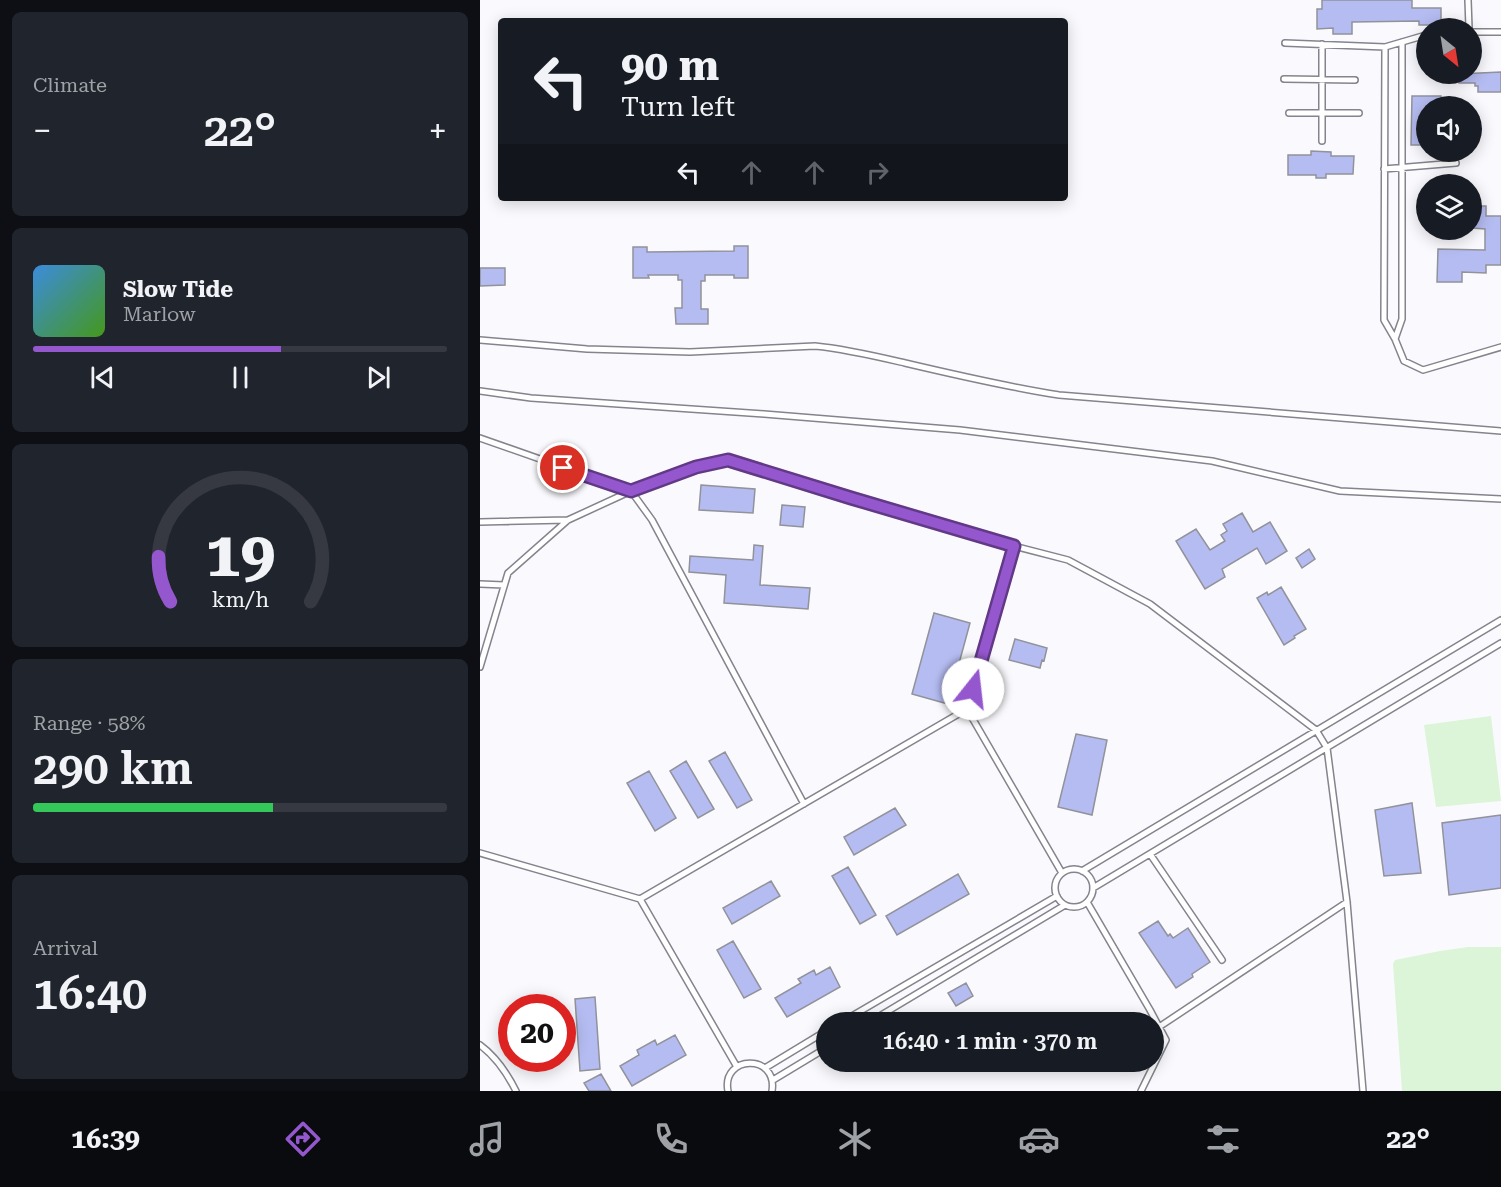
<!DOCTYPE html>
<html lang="en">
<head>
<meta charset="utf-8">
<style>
	body { margin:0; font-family:"Roboto Serif",serif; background:#20242c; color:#f1f3f6; height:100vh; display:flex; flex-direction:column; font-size:22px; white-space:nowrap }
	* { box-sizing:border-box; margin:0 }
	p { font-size:20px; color:#9ea1a6 }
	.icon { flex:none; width:33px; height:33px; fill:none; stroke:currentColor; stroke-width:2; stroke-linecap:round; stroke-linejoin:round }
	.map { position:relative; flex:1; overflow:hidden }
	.side { display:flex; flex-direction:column; gap:12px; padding:12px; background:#0d0f14; width:480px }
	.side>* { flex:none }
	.guide { position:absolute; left:18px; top:18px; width:570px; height:183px; border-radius:6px; box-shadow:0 3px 15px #0003; background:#171b24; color:#f1f3f6; overflow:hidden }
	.needle { width:39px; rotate:150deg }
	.fabs { position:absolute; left:936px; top:18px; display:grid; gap:12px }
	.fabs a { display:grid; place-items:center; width:66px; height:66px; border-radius:50%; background:#171b24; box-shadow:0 3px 15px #0003; font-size:30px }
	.speed { position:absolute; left:18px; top:994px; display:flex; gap:12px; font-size:30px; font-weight:700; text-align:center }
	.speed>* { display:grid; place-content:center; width:78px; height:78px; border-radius:50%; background:#171b24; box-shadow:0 3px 15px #0003; line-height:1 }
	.speed .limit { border:9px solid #d22; background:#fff; color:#111 }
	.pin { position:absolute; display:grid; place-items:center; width:51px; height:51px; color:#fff; margin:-26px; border:3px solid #fff; border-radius:50%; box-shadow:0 2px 6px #0007 }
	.me { position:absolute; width:66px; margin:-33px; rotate:16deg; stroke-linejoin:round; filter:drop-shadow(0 0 4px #0008) }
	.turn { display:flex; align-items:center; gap:21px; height:126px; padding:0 24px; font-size:27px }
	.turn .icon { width:78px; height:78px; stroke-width:2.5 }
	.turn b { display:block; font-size:42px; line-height:51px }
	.lanes { display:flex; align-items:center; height:57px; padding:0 24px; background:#0003; justify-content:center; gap:30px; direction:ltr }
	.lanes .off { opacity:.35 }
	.big { font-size:45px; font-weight:600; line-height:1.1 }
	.side .tile { flex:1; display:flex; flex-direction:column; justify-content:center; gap:9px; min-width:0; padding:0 21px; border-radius:9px; background:#20242c }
	.side .dial { align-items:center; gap:0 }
	.dial svg { height:156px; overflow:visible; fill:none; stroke:#363941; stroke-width:7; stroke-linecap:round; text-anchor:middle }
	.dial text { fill:#f1f3f6; stroke:none }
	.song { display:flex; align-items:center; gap:18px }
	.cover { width:72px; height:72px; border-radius:9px; background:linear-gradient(135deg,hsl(210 70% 55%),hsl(100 70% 35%)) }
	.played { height:6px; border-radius:3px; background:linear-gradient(90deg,#9557ce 60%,#363941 60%) }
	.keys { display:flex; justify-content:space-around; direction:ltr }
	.heat { display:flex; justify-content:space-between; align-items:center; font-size:33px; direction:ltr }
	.charge { height:9px; border-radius:4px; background:linear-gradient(90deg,#34c759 58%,#363941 0) }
	.trip { position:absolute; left:336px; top:1012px; width:348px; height:60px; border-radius:30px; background:#171b24; box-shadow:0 3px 15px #0003; font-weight:600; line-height:60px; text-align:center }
	.tabs { display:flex; height:96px; justify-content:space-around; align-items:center; background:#090b0e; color:#9ea1a6 }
	.tabs .icon { width:42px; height:42px }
	.tabs .current { color:#9557ce }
	.tabs b { font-size:27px; color:#f1f3f6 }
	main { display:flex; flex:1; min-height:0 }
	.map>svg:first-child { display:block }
	.green { fill:#dcf4d8 }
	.building { fill:#b5bcf1; stroke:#91929a; stroke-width:1.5 }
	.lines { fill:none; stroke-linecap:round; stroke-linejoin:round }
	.lane-casing { stroke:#83848d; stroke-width:8 }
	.lane { stroke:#fff; stroke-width:5 }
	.route-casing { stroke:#613986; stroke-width:15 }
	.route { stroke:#9557ce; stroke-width:10 }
</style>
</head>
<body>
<main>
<section class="side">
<div class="tile"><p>Climate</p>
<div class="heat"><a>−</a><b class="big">22°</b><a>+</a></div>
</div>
<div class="tile">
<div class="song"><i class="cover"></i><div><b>Slow Tide</b><p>Marlow</p></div></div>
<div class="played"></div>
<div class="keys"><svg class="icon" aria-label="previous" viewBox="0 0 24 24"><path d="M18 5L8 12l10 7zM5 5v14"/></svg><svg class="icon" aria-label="pause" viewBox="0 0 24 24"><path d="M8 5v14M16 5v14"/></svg><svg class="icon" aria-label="next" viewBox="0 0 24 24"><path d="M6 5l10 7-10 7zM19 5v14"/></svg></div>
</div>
<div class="tile dial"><svg viewBox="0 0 100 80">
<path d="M14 69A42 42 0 1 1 86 69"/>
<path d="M14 69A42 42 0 0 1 8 46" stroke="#9557ce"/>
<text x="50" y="56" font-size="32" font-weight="700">19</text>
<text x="50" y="72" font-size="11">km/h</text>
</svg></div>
<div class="tile"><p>Range · 58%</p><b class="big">290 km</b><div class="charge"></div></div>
<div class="tile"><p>Arrival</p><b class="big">16:40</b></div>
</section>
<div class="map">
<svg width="1021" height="1091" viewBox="0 0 1021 1091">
	<rect width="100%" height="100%" fill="#fafafe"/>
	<path class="green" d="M1011 716 1021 801 956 807 944 725Z
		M988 947H1021V1091H922L913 964 915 960 960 951Z"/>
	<path class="building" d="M842 0H932V8H961V25H939V21L872 22V34H853V28L837 29V9H842Z
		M1021 72V92H998V86H995V83H979V74Z
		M932 96H961V106H946V145H931Z
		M831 151 851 152V156H874L873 174H846V178H836V175H808V155H831Z
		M992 206H1006V216H1021V265H1006V273L982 272V282H957L958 249 1005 250V229L992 228Z
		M254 246H268V278H254V275H225V281H221V309H228V324H196L195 308H202V280H198V275H168L169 278H153V247H167V252L254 251Z
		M0 268H25V285L0 286Z
		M221 485 275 489 273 513 219 510Z
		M302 505 325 507 323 527 300 525Z
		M762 513 773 532 790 522 807 551 786 564 777 548 742 569 745 577 725 589 696 541 716 529 730 550 745 541 741 535 747 531 743 524Z
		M274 545 283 546 280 585 330 588 328 609 244 603 246 575 209 572 210 556 273 560Z
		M829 549 835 559 822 568 816 558Z
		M801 587 826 629 814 636 815 638 804 645 777 598 787 592 788 595Z
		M454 613 490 623 468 704 432 694Z
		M535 639 567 648 564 661 562 660 560 668 529 660Z
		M596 734 627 740 612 815 578 807Z
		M245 752 272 800 257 808 229 761Z
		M206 761 234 809 218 818 190 771Z
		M169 771 196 818 175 831 147 783Z
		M932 803 941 873 904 876 895 810Z
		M415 808 426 825 374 855 364 837Z
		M1021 815V888L969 895 962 823Z
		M368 867 396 915 380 924 352 876Z
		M478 874 489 894 417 935 406 916Z
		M291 881 300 896 252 924 243 908Z
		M678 921 688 936 690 934 693 938 708 928 730 962 712 974 713 977 696 988 659 933Z
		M253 941 281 989 264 998 237 950Z
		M350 967 360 987 307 1017 295 998 321 983 318 979 334 970 336 975Z
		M486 983 493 996 476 1006 468 993Z
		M115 997 120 1069 100 1071 95 999Z
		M195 1035 206 1055 152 1086 140 1066 159 1055 157 1050 175 1040 177 1045Z
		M121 1074 131 1091H109L104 1083Z"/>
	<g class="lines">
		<defs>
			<path id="lane" d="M988 0 989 28
				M992 32H1021
				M805 43 905 47 946 35
				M842 44V141
				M905 47 904 320 915 339 924 361 943 370 1021 347
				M804 79 875 80
				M809 113H879
				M904 169 976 163
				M915 339 922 319V42
				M0 340 107 349 210 352 335 346C366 349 395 356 425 363 476 375 527 387 579 395L1021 431
				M0 391 51 398 284 414 480 430 732 461 860 491 1021 499
				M0 438 151 491
				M0 522 88 520
				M0 584 24 585
				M0 667 28 573 88 520 151 491
				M487 709 534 546 588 560 670 604 836 730 847 748 867 902 883 1091
				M324 804 172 520 151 491 216 467 248 460 371 498 534 546
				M0 853 160 899
				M670 854 742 960
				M575 888a19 19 0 1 1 38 0a19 19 0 1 1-38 0Z
				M602 871 1021 620
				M613 888 1021 643
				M607 902 670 1010 686 1040 661 1091
				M360 1023 577 896
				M388 1023 585 905
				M679 1027 867 902
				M0 1045C15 1056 28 1075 36 1091
				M257 1067 160 899 487 709 582 873
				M285 1068 346 1031
				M293 1080 346 1048
				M248 1091C241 1055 298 1053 292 1091"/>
		</defs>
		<use href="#lane" class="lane-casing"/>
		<use href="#lane" class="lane"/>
	</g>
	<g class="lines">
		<defs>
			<path id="route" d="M83 468 151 491 216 467 248 460 371 498 534 546 493 689"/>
		</defs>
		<use href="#route" class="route-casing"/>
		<use href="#route" class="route"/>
	</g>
</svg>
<div class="fabs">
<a><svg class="needle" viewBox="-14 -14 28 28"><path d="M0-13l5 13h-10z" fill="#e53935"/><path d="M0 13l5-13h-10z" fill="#9ea1a6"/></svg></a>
<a><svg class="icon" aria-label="sound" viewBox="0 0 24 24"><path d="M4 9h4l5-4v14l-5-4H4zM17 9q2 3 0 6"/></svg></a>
<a><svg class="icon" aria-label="layers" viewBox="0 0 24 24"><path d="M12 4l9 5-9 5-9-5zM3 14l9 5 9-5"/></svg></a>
</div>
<div class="speed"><div class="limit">20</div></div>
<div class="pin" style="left:83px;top:468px;background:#d93025"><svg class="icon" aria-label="arrive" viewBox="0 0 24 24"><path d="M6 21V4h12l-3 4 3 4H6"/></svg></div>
<svg class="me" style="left:493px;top:689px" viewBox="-20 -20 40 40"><circle r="19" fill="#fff"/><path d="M0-13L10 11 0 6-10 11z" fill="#9557ce"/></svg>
<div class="trip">16:40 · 1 min · 370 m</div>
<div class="guide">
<div class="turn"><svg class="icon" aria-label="left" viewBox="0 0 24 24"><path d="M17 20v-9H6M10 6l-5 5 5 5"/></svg><div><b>90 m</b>Turn left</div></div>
<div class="lanes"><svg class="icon" aria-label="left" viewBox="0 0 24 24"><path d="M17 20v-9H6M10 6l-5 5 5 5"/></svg><svg class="icon off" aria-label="ahead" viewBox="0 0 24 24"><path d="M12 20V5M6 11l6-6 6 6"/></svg><svg class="icon off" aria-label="ahead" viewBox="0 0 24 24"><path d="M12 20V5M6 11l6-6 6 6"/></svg><svg class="icon off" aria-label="right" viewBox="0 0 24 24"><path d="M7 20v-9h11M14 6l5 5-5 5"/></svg></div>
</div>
</div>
</main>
<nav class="tabs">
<b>16:39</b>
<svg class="icon current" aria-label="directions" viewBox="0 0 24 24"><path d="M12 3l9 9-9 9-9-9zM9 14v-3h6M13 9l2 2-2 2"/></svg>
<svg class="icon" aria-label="music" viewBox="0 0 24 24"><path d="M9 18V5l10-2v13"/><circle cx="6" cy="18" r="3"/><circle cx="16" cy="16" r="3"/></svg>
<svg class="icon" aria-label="phone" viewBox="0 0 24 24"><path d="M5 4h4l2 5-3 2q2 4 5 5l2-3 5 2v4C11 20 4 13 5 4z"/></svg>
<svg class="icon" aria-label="climate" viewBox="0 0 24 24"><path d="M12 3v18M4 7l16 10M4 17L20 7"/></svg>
<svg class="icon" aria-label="car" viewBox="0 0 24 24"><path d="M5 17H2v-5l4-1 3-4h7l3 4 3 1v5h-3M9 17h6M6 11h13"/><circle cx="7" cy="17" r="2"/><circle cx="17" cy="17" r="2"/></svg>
<svg class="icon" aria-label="filters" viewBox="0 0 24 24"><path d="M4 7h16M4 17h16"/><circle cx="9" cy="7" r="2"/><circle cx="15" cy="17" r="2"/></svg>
<b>22°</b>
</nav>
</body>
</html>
